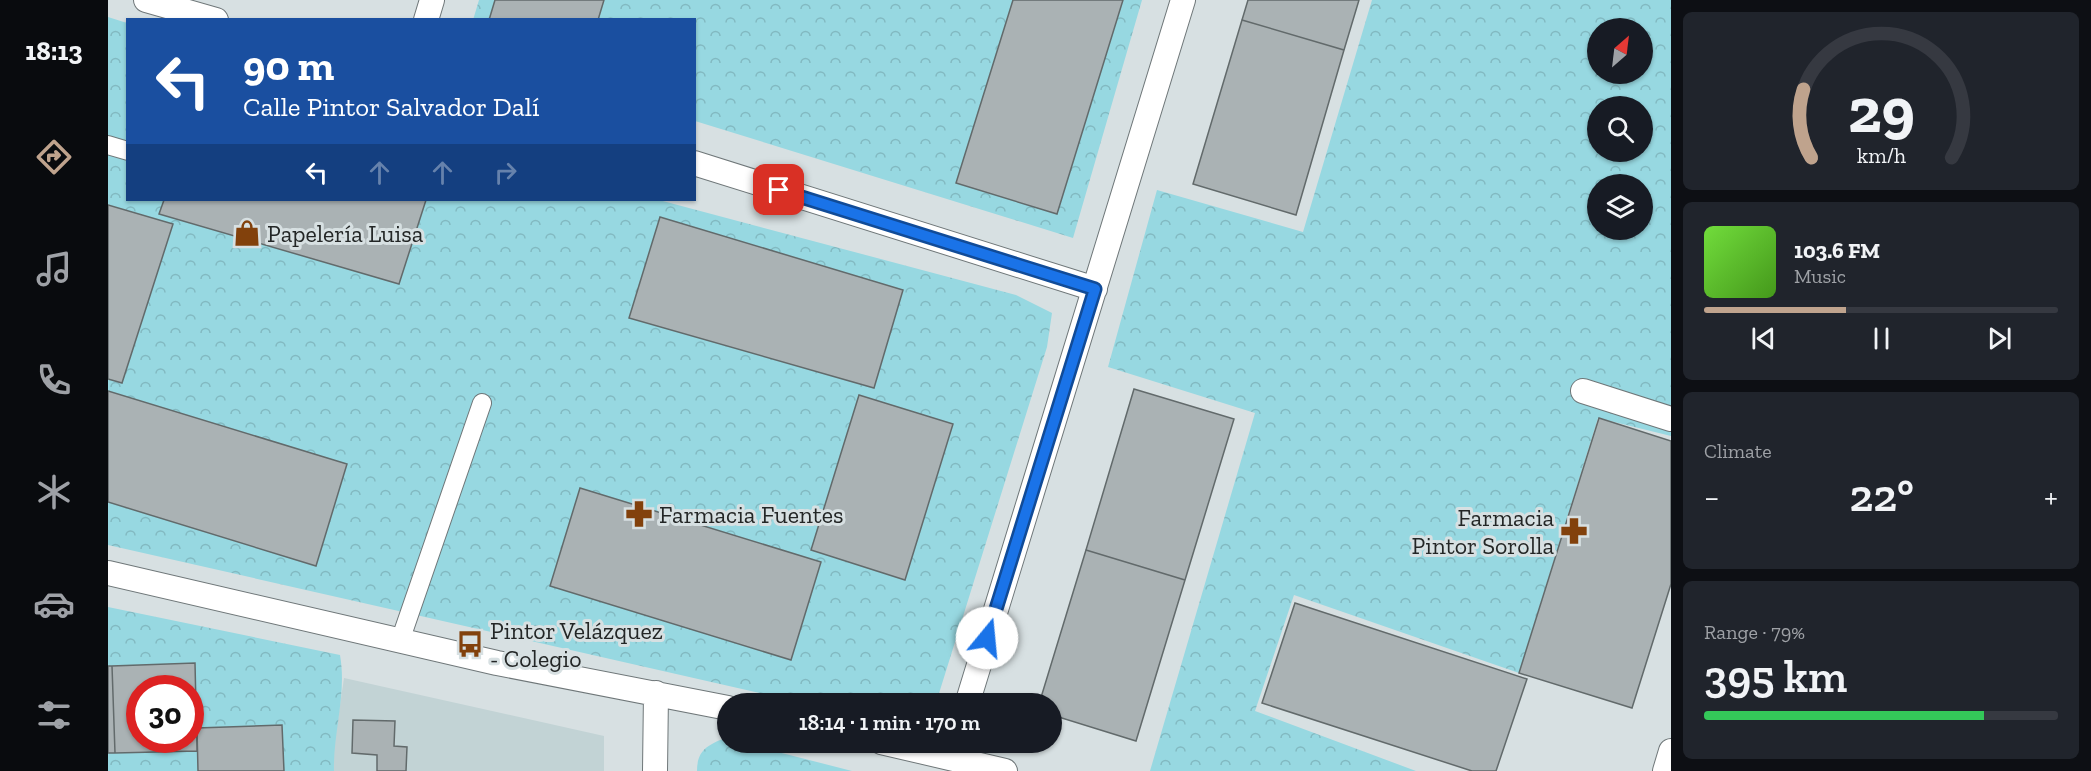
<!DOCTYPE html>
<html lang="en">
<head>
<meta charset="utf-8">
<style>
	body { margin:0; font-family:"Zilla Slab",serif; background:#20242c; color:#f1f3f6; height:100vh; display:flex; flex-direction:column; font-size:22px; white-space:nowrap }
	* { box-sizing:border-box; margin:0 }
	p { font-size:20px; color:#9ea1a6 }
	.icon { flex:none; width:33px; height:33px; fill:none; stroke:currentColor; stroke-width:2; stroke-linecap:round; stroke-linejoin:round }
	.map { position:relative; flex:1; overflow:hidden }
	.sheet { display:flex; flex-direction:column; gap:12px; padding:12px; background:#0d0f14; width:420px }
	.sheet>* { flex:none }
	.top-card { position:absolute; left:18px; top:18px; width:570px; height:183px; border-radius:0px; box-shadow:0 2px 4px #0004; background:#1a4fa0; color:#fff; overflow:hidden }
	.needle { width:39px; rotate:28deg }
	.buttons { position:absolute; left:1479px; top:18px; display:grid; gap:12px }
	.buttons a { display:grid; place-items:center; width:66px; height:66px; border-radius:50%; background:#171b24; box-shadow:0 2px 4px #0004; font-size:30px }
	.speed { position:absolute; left:18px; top:675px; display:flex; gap:12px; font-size:30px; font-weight:700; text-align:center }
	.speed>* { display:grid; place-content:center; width:78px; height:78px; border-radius:50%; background:#171b24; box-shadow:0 2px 4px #0004; line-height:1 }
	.speed .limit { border:9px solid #d22; background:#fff; color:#111 }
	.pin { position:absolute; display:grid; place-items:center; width:51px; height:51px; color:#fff; margin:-26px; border-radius:12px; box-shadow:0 3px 9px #0006 }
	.me { position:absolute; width:66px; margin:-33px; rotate:17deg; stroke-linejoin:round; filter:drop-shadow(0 0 4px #0008) }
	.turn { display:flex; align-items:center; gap:21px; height:126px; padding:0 18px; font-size:27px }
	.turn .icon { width:78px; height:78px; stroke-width:2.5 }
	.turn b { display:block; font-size:42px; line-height:51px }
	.lanes { display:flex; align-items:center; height:57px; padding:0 18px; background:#0003; justify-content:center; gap:30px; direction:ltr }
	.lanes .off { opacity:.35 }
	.big { font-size:45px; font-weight:600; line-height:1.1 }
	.sheet .widget { flex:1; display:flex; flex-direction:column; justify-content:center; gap:9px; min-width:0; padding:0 21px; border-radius:9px; background:#20242c }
	.sheet .dial { align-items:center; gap:0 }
	.dial svg { height:156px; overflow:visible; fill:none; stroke:#363941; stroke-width:7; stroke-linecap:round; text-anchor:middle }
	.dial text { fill:#f1f3f6; stroke:none }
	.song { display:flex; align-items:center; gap:18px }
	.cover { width:72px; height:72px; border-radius:9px; background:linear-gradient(135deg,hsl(100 70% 55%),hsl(100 70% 35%)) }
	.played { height:6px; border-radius:3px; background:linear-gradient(90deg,#bfa38d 40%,#363941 40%) }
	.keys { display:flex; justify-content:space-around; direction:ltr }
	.heat { display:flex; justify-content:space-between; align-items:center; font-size:33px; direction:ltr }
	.charge { height:9px; border-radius:4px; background:linear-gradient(90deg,#34c759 79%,#363941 0) }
	.trip { position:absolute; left:609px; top:693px; width:345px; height:60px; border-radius:30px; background:#171b24; box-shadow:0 2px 4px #0004; font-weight:600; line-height:60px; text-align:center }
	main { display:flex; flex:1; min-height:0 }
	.tabs { display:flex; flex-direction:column; width:108px; justify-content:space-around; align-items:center; background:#090b0e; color:#9ea1a6 }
	.tabs .icon { width:42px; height:42px }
	.tabs .selected { color:#bfa38d }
	.tabs b { font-size:27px; color:#f1f3f6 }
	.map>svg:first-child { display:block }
	.built { fill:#c2d3d5 }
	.forest { fill:url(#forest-crowns); fill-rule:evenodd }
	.building { fill:#aab2b4; stroke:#626a6b; stroke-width:1.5; fill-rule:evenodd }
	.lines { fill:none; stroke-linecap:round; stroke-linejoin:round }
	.pedestrian-casing { stroke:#6f7779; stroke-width:20 }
	.minor-casing { stroke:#6f7779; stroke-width:26 }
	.pedestrian { stroke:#fff; stroke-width:18 }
	.minor { stroke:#fff; stroke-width:24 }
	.route-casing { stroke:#114b97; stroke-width:15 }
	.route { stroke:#1a73e8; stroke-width:10 }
	.labels { text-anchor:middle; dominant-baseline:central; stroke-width:6; stroke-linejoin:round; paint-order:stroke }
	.poi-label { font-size:24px; fill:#232626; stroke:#d7e0e2; text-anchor:start }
</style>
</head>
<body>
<main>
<nav class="tabs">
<b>18:13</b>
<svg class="icon selected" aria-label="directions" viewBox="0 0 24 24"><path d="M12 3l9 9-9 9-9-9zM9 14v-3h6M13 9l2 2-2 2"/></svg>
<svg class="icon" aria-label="music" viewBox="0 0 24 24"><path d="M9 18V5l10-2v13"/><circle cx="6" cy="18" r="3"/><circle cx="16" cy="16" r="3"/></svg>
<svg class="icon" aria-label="phone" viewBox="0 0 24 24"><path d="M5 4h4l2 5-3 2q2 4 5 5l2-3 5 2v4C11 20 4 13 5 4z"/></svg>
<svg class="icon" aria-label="climate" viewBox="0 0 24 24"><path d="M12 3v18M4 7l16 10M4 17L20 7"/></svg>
<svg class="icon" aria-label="car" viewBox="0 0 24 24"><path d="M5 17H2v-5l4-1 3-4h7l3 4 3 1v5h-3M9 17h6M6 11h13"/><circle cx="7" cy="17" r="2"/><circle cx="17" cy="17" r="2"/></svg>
<svg class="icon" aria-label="filters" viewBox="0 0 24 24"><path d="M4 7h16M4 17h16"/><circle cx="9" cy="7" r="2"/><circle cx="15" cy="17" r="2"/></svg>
</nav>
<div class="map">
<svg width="1563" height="771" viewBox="0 0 1563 771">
	<defs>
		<pattern id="forest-crowns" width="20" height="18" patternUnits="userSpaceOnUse" patternTransform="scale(1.5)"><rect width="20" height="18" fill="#97d8e1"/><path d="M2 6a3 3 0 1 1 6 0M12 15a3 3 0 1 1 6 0" fill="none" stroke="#82b9c1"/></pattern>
	</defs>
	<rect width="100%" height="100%" fill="#d7e0e2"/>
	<path class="built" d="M236 678 496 736V771H226V745Z"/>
	<path class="forest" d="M371 0H1034L965 238 587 121 586 20H365Z
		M1264 0H1563V436L1490 418 1411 673 1186 595 1147 711 1308 771H1042L1147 413 1000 367 1049 190 1195 232ZM1490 28H1534V74H1490ZM1490 106H1534V152H1490ZM1490 184H1534V230H1490Z
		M0 17 19 23 20 200H551L908 295 944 313 939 347 828 703H696L0 545Z
		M0 607 232 655C239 694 225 732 226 771H0ZM32 688H82V740H32Z
		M617 738 620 742 635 743 744 771H589C589 750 600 745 617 738Z"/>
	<path class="building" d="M387 0H496L490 20H381Z
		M905 0H1015L949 214 848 183Z
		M1140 0H1251L1236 50 1134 20Z
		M1134 20 1236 50 1188 215 1085 184Z
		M56 200H318L291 284 51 214Z
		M0 205 65 224 14 383 0 379Z
		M552 217 795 290 766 388 521 318Z
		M1026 389 1126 419 1077 580 978 550Z
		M0 391 239 464 208 566 0 502Z
		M751 395 845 424 797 580 703 550Z
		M1491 418 1563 441V584L1524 708 1411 673Z
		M472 488 713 562 683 660 442 586Z
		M978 550 1077 580 1028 741 944 715V704H931Z
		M1187 603 1419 679 1388 771H1364L1154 703Z
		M87 663 89 751 7 753 4 666ZM32 688H82V740H32Z
		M0 666H4L7 753H0Z
		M245 720 287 721 286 746 299 747 298 771H269V755L244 753Z
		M174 725 176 771H90L89 728Z"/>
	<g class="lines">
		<defs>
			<path id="pedestrian" d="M0 145 20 151
				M292 641 374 403"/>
			<path id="minor" d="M38 0 108 20
				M318 20 324 0
				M586 163 987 289
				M1475 391 1563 419
				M0 573 389 663 620 708
				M859 704 1075 0
				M773 742 897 771
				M547 771 548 693
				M1557 771 1563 751"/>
		</defs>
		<use href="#pedestrian" class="pedestrian-casing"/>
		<use href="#minor" class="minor-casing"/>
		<use href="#pedestrian" class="pedestrian"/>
		<use href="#minor" class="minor"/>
	</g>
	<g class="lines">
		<defs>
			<path id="route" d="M671 190 987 289 879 638"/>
		</defs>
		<use href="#route" class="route-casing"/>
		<use href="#route" class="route"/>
	</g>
	<defs>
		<symbol id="shop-bare" viewBox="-9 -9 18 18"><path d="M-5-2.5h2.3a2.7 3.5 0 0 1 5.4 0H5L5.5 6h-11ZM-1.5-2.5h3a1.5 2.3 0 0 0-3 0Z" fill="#82410c" stroke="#d7e0e2" stroke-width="2.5" paint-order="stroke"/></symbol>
		<symbol id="pharmacy-bare" viewBox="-9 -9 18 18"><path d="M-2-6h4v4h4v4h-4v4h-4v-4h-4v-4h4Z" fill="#82410c" stroke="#d7e0e2" stroke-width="2.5" paint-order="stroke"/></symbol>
		<symbol id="bus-bare" viewBox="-9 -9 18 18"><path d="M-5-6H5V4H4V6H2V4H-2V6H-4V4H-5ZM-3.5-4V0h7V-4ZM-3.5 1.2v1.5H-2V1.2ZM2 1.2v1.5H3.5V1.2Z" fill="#82410c" stroke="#d7e0e2" stroke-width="2.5" paint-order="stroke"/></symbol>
	</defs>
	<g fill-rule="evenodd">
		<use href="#shop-bare" x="120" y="214" width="38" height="38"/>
		<use href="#pharmacy-bare" x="512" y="495" width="38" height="38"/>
		<use href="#pharmacy-bare" x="1447" y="512" width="38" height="38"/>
		<use href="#bus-bare" x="343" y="625" width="38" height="38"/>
	</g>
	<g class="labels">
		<g class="poi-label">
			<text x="159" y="233">Papelería Luisa</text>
			<text x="551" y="514">Farmacia Fuentes</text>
			<text x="1446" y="517" text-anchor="end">Farmacia<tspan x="1446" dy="28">Pintor Sorolla</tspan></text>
			<text x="382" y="630">Pintor Velázquez<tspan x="382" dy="28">- Colegio</tspan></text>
		</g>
	</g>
</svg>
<div class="buttons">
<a><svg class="needle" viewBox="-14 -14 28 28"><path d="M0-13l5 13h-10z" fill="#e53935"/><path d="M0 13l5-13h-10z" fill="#9ea1a6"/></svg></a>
<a><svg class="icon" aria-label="search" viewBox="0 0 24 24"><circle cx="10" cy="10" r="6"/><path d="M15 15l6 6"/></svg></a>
<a><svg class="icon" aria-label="layers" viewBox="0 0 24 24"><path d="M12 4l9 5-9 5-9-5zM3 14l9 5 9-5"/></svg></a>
</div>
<div class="speed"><div class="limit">30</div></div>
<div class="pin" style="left:671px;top:190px;background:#d93025"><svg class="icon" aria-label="arrive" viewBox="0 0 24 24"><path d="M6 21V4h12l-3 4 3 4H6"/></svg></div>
<svg class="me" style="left:879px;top:638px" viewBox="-20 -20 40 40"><circle r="19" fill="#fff"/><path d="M0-13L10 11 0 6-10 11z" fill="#1a73e8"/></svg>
<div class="trip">18:14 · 1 min · 170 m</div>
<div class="top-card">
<div class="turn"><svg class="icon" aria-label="left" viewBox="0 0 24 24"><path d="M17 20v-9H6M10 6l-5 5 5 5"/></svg><div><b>90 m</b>Calle Pintor Salvador Dalí</div></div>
<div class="lanes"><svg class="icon" aria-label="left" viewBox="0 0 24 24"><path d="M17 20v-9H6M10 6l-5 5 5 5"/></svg><svg class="icon off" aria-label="ahead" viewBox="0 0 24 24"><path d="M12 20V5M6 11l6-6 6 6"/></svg><svg class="icon off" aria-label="ahead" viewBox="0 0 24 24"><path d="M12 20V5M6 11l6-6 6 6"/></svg><svg class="icon off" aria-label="right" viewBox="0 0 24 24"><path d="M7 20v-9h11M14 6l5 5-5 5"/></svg></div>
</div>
</div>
<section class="sheet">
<div class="widget dial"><svg viewBox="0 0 100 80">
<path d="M14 69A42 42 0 1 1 86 69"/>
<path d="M14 69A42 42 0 0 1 10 34" stroke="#bfa38d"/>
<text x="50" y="56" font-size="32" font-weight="700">29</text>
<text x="50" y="72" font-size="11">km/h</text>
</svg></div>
<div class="widget">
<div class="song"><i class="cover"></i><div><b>103.6 FM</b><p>Music</p></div></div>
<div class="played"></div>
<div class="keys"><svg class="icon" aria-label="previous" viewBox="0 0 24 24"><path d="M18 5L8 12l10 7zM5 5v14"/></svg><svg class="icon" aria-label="pause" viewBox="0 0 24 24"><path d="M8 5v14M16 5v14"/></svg><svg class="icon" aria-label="next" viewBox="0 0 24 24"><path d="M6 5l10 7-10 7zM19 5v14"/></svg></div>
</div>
<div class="widget"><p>Climate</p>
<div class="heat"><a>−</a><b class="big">22°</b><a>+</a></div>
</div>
<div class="widget"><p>Range · 79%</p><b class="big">395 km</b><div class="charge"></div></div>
</section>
</main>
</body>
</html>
